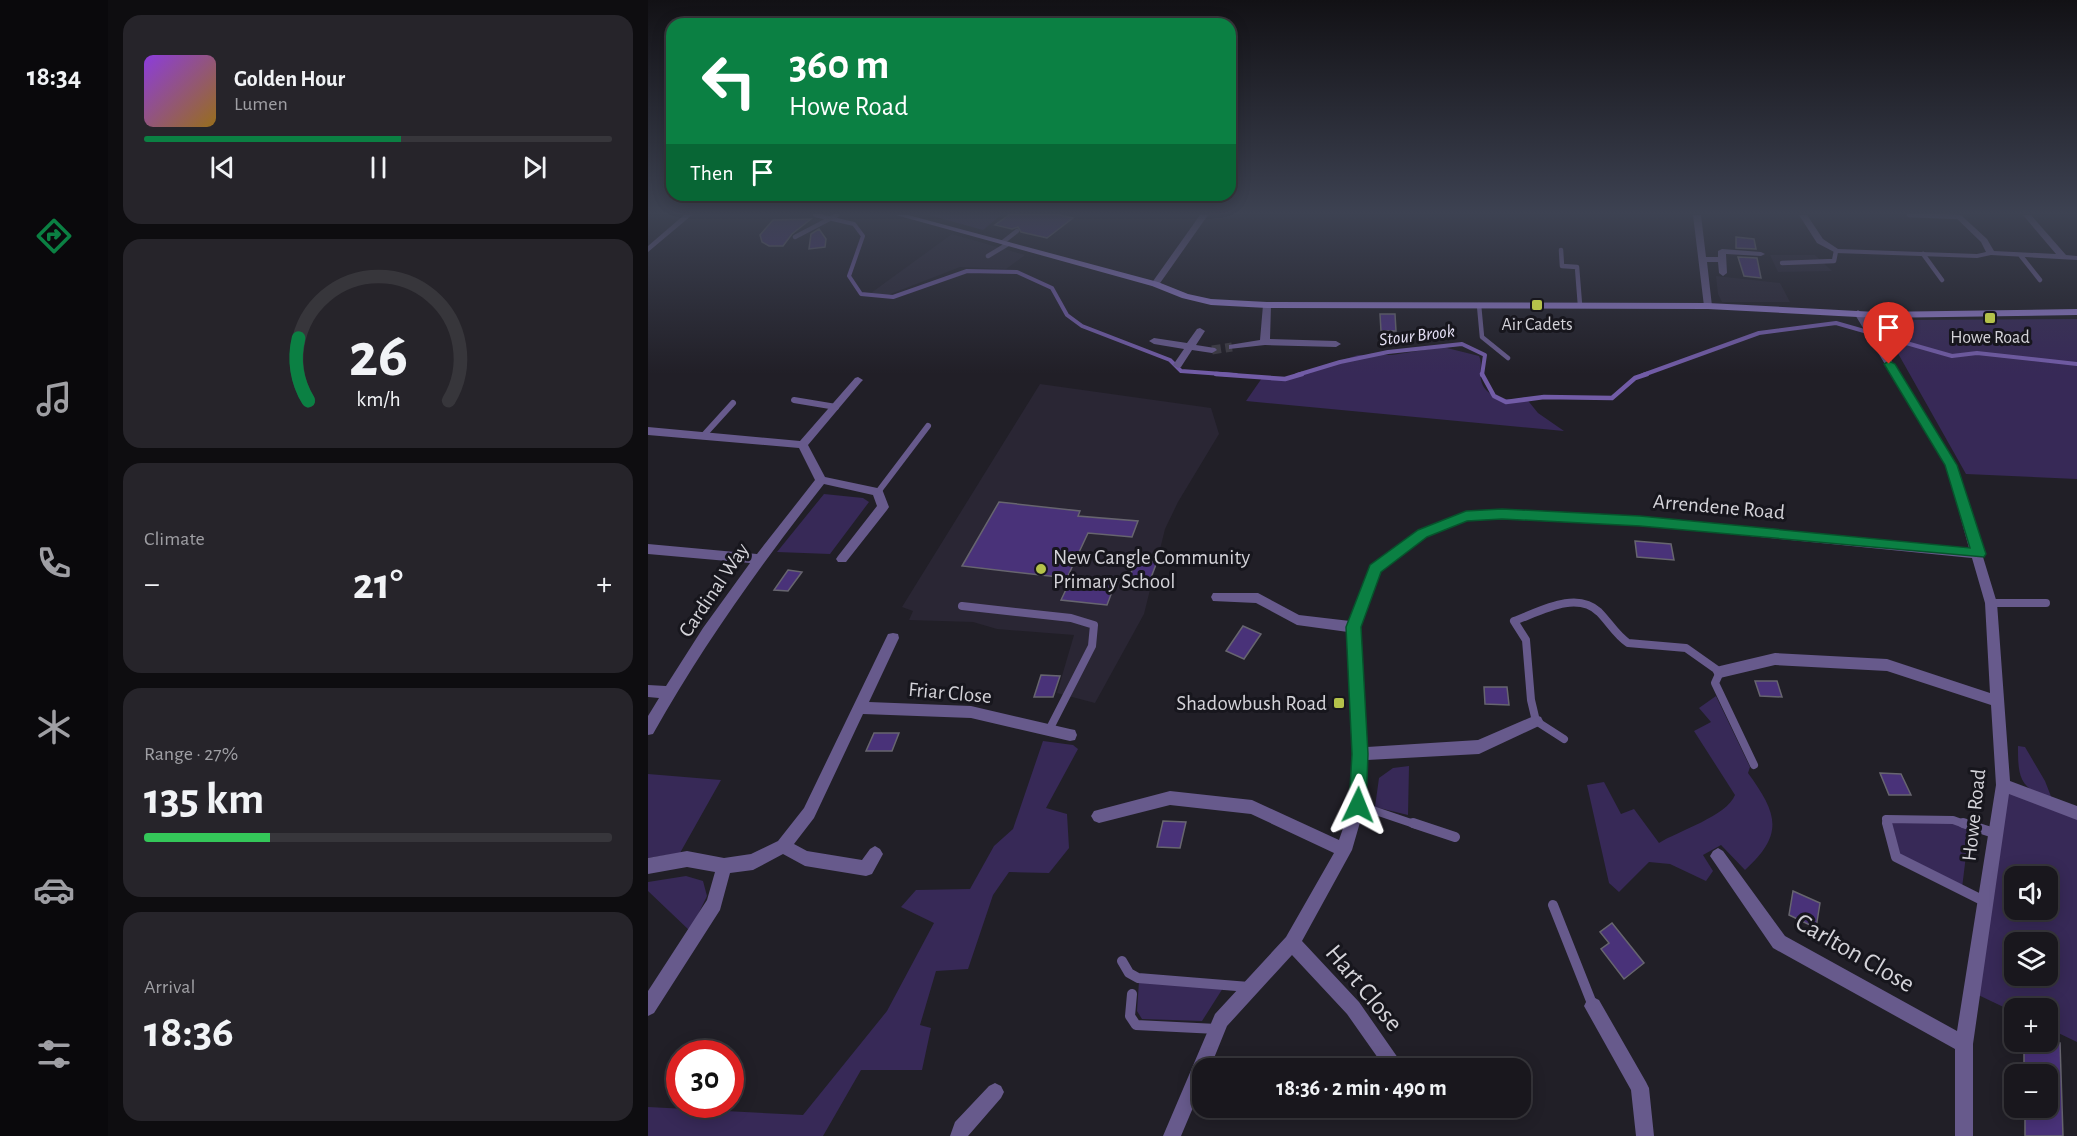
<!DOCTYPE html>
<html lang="en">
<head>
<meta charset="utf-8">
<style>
	body { margin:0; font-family:"Alegreya Sans",sans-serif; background:#26242a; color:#f1f3f6; height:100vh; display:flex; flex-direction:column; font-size:22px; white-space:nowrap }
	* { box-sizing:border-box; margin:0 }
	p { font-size:20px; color:#9f9fa4 }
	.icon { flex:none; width:33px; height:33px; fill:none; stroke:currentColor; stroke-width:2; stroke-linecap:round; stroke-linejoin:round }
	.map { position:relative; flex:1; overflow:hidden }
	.sheet { display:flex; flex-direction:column; gap:15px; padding:15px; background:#0e0d10; width:540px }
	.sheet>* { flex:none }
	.guide { position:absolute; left:18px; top:18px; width:570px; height:183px; border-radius:18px; box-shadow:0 3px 15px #0003,0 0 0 2px #37363b; background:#0b8043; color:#fff; overflow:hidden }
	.controls { position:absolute; left:1356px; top:866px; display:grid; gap:12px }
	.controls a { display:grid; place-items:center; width:54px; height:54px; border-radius:12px; background:#19171d; box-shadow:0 3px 15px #0003,0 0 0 2px #37363b; font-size:30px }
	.speed { position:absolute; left:18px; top:1040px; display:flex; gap:12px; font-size:30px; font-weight:700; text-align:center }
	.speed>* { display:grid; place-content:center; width:78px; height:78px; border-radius:50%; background:#19171d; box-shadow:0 3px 15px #0003,0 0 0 2px #37363b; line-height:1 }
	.speed .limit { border:9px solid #d22; background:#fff; color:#111 }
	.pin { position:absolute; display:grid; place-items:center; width:51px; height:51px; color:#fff; margin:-62px -26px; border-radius:50% 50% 50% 0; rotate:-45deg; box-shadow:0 0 6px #0007 }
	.pin .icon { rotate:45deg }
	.me { position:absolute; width:66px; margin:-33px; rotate:2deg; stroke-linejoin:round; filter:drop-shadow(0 0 4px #0008) }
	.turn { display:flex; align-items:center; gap:21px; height:126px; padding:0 24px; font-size:27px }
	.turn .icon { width:78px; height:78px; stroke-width:2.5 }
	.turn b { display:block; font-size:42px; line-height:51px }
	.then { display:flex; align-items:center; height:57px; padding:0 24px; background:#0003; gap:12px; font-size:22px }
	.big { font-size:45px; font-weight:700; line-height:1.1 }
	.sheet .widget { flex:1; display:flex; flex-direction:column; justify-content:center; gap:9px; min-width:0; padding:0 21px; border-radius:18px; background:#26242a }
	.sheet .dial { align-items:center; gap:0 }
	.dial svg { height:156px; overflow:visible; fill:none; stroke:#37363b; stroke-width:7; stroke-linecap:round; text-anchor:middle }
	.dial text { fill:#f1f3f6; stroke:none }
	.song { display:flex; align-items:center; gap:18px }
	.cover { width:72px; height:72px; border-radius:9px; background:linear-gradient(135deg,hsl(270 70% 55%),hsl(40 70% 35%)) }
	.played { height:6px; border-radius:3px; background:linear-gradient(90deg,#0b8043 55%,#37363b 55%) }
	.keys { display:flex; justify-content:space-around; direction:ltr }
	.heat { display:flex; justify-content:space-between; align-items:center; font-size:33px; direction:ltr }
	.charge { height:9px; border-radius:4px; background:linear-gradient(90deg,#34c759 27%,#37363b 0) }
	.trip { position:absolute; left:544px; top:1058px; width:339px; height:60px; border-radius:18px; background:#19171d; box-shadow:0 3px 15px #0003,0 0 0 2px #37363b; font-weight:700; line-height:60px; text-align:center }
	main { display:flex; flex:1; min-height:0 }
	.tab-bar { display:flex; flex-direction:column; width:108px; justify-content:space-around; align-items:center; background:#0a090c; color:#9f9fa4 }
	.tab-bar .icon { width:42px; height:42px }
	.tab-bar .active { color:#0b8043 }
	.tab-bar b { font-size:27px; color:#f1f3f6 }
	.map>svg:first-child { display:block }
	.built { fill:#2a2634 }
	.green { fill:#372957; fill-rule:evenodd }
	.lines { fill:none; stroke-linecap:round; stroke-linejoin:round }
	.stream-far1 { stroke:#725ca7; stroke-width:4 }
	.stream { stroke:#725ca7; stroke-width:4.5 }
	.building { fill:#493279; stroke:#67656f; stroke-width:1.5 }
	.street-tunnel { stroke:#3c3a42; stroke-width:9; stroke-dasharray:9 4.5; stroke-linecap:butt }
	.lane-far3 { stroke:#675a8c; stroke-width:4.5 }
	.lane-far2 { stroke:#675a8c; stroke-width:6 }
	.lane-far1 { stroke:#675a8c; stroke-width:8 }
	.lane { stroke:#675a8c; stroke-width:10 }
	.street { fill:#675a8c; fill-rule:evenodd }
	.secondary { fill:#907aca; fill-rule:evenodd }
	.route { fill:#0b8043; stroke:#07532c; stroke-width:1.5 }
	.poi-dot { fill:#b4c24a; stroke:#17161d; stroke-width:2 }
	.labels { text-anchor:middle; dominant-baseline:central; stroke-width:6; stroke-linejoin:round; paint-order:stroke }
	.far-poi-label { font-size:18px; fill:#d4d3d9; stroke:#17161d }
	.far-water-label { font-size:18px; font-style:italic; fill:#e6e1f6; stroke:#17161d }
	.street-label { font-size:21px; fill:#d4d3d9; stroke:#17161d }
	.poi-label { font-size:21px; fill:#d4d3d9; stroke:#17161d; text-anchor:start }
	.near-street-label { font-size:26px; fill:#d4d3d9; stroke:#17161d }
</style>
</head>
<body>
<main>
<nav class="tab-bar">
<b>18:34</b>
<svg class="icon active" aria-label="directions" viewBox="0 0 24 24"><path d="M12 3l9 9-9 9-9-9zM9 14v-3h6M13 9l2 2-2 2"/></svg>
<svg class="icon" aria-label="music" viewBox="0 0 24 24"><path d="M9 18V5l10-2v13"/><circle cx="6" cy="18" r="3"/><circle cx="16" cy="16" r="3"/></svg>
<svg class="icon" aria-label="phone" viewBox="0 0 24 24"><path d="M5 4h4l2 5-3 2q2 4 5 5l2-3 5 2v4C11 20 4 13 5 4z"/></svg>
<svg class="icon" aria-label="climate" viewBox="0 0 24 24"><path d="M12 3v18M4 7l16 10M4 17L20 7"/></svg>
<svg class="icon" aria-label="car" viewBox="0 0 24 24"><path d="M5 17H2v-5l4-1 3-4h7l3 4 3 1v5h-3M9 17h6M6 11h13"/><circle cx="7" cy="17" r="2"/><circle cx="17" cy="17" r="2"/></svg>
<svg class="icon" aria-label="filters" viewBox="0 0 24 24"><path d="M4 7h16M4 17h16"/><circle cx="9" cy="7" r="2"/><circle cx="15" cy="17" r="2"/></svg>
</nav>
<section class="sheet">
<div class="widget">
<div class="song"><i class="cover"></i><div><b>Golden Hour</b><p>Lumen</p></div></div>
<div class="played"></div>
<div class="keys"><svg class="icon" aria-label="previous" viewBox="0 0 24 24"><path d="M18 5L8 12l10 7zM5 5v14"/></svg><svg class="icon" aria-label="pause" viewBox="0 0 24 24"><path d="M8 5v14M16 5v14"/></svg><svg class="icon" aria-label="next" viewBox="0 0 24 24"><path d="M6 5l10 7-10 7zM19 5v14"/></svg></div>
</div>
<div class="widget dial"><svg viewBox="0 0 100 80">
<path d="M14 69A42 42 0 1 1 86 69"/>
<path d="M14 69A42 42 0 0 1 9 37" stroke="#0b8043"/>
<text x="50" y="56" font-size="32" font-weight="700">26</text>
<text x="50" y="72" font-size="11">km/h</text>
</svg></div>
<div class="widget"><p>Climate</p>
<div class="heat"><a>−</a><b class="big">21°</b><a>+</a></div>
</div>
<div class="widget"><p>Range · 27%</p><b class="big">135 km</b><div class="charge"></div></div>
<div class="widget"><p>Arrival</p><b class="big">18:36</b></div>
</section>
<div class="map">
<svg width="1429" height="1136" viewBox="0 0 1429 1136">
	<rect width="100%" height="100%" fill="#211f27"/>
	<path class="built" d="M304 234 377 255 358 269 312 267 240 295 223 293Z
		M1122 255H1167L1184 271 1130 272Z
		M1068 276 1132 283 1142 302H1074L1070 294Z
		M392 384 563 408 571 434 530 502 517 529 496 614 447 703 409 693 426 635 349 629 325 622 261 620 265 611 254 607Z"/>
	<path class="green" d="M281 215H353L335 230Z
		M1429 319V479L1318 474 1234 325 1237 321 1249 320Z
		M795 347 831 356C835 364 831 371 833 380 837 399 862 402 877 397L890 413 916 431 598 401 614 378 642 377 710 355H744Z
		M176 494 215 498 221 502 182 554 129 552Z
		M1068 696 1102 767 1100 773C1129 813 1137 834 1097 870L1073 845 1055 855 1065 871 1058 881 1022 864 1001 862 971 892 961 883 939 785 956 782 973 814 986 809 1011 843C1030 831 1079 816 1087 795L1046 731 1063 722 1051 708Z
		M395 741 425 745 430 749 398 808 419 814 421 848 401 873 361 872 345 895 320 969 288 971 272 1025 283 1028 274 1070H213L175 1136H0V1107L155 1115 239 1011 286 923 253 907 268 890 322 889 346 846 365 829Z
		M1370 746 1377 747 1397 781 1404 799C1371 789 1370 777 1370 746Z
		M761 766 760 815 727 807 731 778 745 768Z
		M0 774 73 780 32 853 0 858Z
		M1355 785 1429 813V1042L1400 1028V1008H1366V1012L1324 992ZM1366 876H1400V909H1366ZM1366 942H1400V975H1366Z
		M1241 821 1307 823 1321 831 1314 888 1250 857Z
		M38 876 55 881 59 896 42 931 0 891V882Z
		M491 981 575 988 554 1021 494 1019 489 1011Z"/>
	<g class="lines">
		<path class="stream-far1" d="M167 215 206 224 215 236 201 276 213 294 245 297 319 271 369 272 404 288 419 315 434 326 522 360 533 371 588 375
			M649 375 692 362 740 352 814 344 837 355 834 375
			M995 375 1111 333 1188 323 1304 356 1329 353 1429 364"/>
		<path class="stream" d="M568 374 637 379 654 374
			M834 374 846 396 858 402 896 397 964 398 987 378 999 374"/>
	</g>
	<path class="building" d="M361 215H411L425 218 399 238 373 232 370 227 364 229 347 225Z
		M163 219 144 234 135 246H121L114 242 112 235 125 220Z
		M171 229 178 239 177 247 161 249 163 234Z
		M1088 237 1106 239 1108 249 1088 248Z
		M1090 257 1109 258 1113 278 1096 276Z
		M732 314H747L748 331H733Z
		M351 502 432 511 430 516 490 521 484 537 440 533 419 578 314 566Z
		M987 541 1023 544 1026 560 989 557Z
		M488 560 509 562 502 580 481 578Z
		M140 570 154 572 140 591 126 590Z
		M423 579 467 584 459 605 413 600Z
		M595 626 613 634 596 659 578 651Z
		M393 675 412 676 405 697H386Z
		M1107 681H1129L1134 697 1112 696Z
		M836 687H859L861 705 837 704Z
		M226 733H251L244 751H218Z
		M1232 773 1253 774 1263 795H1241Z
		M515 821 538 822 532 848 509 847Z
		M1145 891 1172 903 1168 928 1141 915Z
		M964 923 996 963 976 979 953 949 961 943 952 932Z
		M1400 1037 1412 1043 1415 1136H1377V1107H1400V1074H1376V1041H1400Z"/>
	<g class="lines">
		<path class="street-tunnel" d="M564 350 584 347"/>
		<path class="lane-far3" d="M1261 215 1311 217
			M147 237 189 215
			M355 242 369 231
			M913 250 914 266 929 267 932 305
			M1275 254 1294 280
			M340 256 360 244
			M1373 256 1392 280
			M1134 263 1186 261 1188 251
			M831 305 834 337 860 358"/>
		<path class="lane-far2" d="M146 400 188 407
			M55 436 85 403
			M230 492 280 426"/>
		<path class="lane-far1" d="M1343 603H1398
			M314 606 423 618 446 625 444 646 401 730
			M916 739 888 721 883 700 878 640 866 621C891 612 928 590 951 612 961 622 968 635 980 643L1038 648 1072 672 1067 683 1106 765
			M710 805 769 825
			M1239 825 1238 819 1305 820 1319 825"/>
		<path class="lane" d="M765 823 807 837
			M1239 823 1248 857 1338 902
			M1315 823 1346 833
			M905 905 945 1006
			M474 961 481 973 490 978 601 987
			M484 994 482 1016 488 1025 569 1029"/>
		<path class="street" d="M36 215H44L0 252V246Z
			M552 215H560L510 286H504L503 284Z
			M1045 215H1053L1058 257H1070V251L1074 249 1113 252 1117 254 1113 256 1078 254 1079 273 1075 276 1071 273 1070 262H1059L1064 306 1060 309 1056 306Z
			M1151 215H1159L1175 239 1190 249 1329 254 1338 252 1333 242 1305 215H1313L1339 239 1346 251 1408 254 1375 215H1383L1418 255 1429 256V260L1343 255 1329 258 1188 253 1169 243Z
			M619 302 623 305 622 339 688 341 693 344 688 347 617 345 581 349V345L612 340 615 305Z
			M1210 310 1214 313 1308 465 1334 550 1337 554 1335 557 1349 603 1362 781 1429 806V820L1361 794 1325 1044V1136H1307V1049L1125 948 1062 856 1065 851 1070 848 1075 851 1137 936 1309 1031 1348 785 1343 705 1239 671 1127 665 1072 678 1067 676 1065 672 1067 668 1072 666 1127 653 1239 659 1342 693 1337 603 1324 558 992 525 854 518 818 520 779 537 732 572 712 627 719 747 830 740 888 715 893 717 895 721 893 725 831 754 719 760 717 805 704 850 654 941 711 1002 757 1068H737L699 1014 644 955 579 1026 562 1068H555V1084L533 1136H515L567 1014 638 937 686 853 603 814 522 805 451 823 446 821 443 816 446 811 522 791 604 800 691 840 703 805 705 754 700 632 649 625 608 603 565 601 563 597 565 593H610L651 615 702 621 723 566 771 531 817 512 854 510 992 517 1321 548 1298 465 1206 313Z
			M552 328 557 331 548 345 567 348 569 350 564 353 544 350 533 367 530 368 525 365 536 349 506 344 501 341 506 338 539 343 549 329Z
			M210 377 215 380 213 382 160 445 177 477 234 489 241 507 239 510 198 562H190L188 559 190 556 229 506 225 495 176 484C113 564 55 645 5 734L0 735V716L11 698 0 697V685L18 686 55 628 102 563 0 554V544L109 554 167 480 151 448 0 435V427L152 441 207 378Z
			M245 633 250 634 251 638 221 702 323 706 422 729 427 730 429 735 427 740 422 741 323 718 215 714 166 818 146 844 159 851 214 860 222 849 227 846 232 849 235 854 224 874 218 876 157 866 135 854 105 870 82 873 72 910 6 1013 0 1016V991L59 900 67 872 39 867 0 874V858L39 851 76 858 103 854 130 841 156 808 240 634Z
			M945 997 951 1000 998 1082 1001 1088 1006 1136H988L983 1090 936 1006 939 1000Z
			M347 1083 353 1086 356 1092 353 1098 320 1136H302L307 1122 341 1086Z"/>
		<path class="secondary" d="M248 215H260L510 282 540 294 563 299 619 302 1060 303 1228 312 1429 309V315L1228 318 1060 309 619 308 563 305 534 298 504 286Z"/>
	</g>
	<linearGradient id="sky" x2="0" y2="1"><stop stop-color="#121115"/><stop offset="0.57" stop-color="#3d4252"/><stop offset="1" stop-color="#3d4252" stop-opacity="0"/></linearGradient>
	<rect width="1429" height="374" fill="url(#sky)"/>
	<path class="route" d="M1241 361 1247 364 1309 465 1338 554 1336 557 992 526 854 519 819 521 779 537 733 572 713 627 720 754 718 805 716 811 710 813 704 811 701 805 704 754 698 627 722 565 770 530 818 511 854 509 992 516 1322 548 1297 465 1236 364Z"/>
	<g class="poi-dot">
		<rect x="883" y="299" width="12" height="12" rx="3"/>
		<rect x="1336" y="312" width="12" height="12" rx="3"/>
		<circle cx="393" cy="569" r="6"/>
		<rect x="685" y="697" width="12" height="12" rx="3"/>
	</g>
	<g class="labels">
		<g class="far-poi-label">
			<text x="889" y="325">Air Cadets</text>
			<text x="1342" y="338">Howe Road</text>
		</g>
		<g class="far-water-label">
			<text transform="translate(769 336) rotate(-7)">Stour Brook</text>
		</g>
		<g class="street-label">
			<text transform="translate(1071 507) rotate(5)">Arrendene Road</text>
			<text transform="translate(66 590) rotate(-56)">Cardinal Way</text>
			<text transform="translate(302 693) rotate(5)">Friar Close</text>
			<text transform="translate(1326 815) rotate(-84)">Howe Road</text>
		</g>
		<g class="poi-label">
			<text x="405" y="557">New Cangle Community<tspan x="405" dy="24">Primary School</tspan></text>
			<text x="679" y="703" text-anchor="end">Shadowbush Road</text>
		</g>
		<g class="near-street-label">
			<text transform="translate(1207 953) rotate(30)">Carlton Close</text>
			<text transform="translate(716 988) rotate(50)">Hart Close</text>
		</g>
	</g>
</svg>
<div class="controls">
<a><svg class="icon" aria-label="sound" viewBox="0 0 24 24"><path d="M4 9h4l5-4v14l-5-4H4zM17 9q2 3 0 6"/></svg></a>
<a><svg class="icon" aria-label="layers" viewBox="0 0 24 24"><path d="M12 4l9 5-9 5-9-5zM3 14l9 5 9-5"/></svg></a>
<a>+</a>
<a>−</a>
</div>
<div class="speed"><div class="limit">30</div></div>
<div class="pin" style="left:1241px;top:364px;background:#d93025"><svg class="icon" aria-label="arrive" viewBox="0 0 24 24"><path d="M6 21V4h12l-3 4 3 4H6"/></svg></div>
<svg class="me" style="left:710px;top:805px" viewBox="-20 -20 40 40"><path d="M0-17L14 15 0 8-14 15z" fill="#0b8043" stroke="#fff" stroke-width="4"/></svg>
<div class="trip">18:36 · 2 min · 490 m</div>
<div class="guide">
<div class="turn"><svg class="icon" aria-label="left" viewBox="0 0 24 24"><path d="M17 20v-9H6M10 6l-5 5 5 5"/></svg><div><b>360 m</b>Howe Road</div></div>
<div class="then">Then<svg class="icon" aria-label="arrive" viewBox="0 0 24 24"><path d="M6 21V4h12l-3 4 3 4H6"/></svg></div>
</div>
</div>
</main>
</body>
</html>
